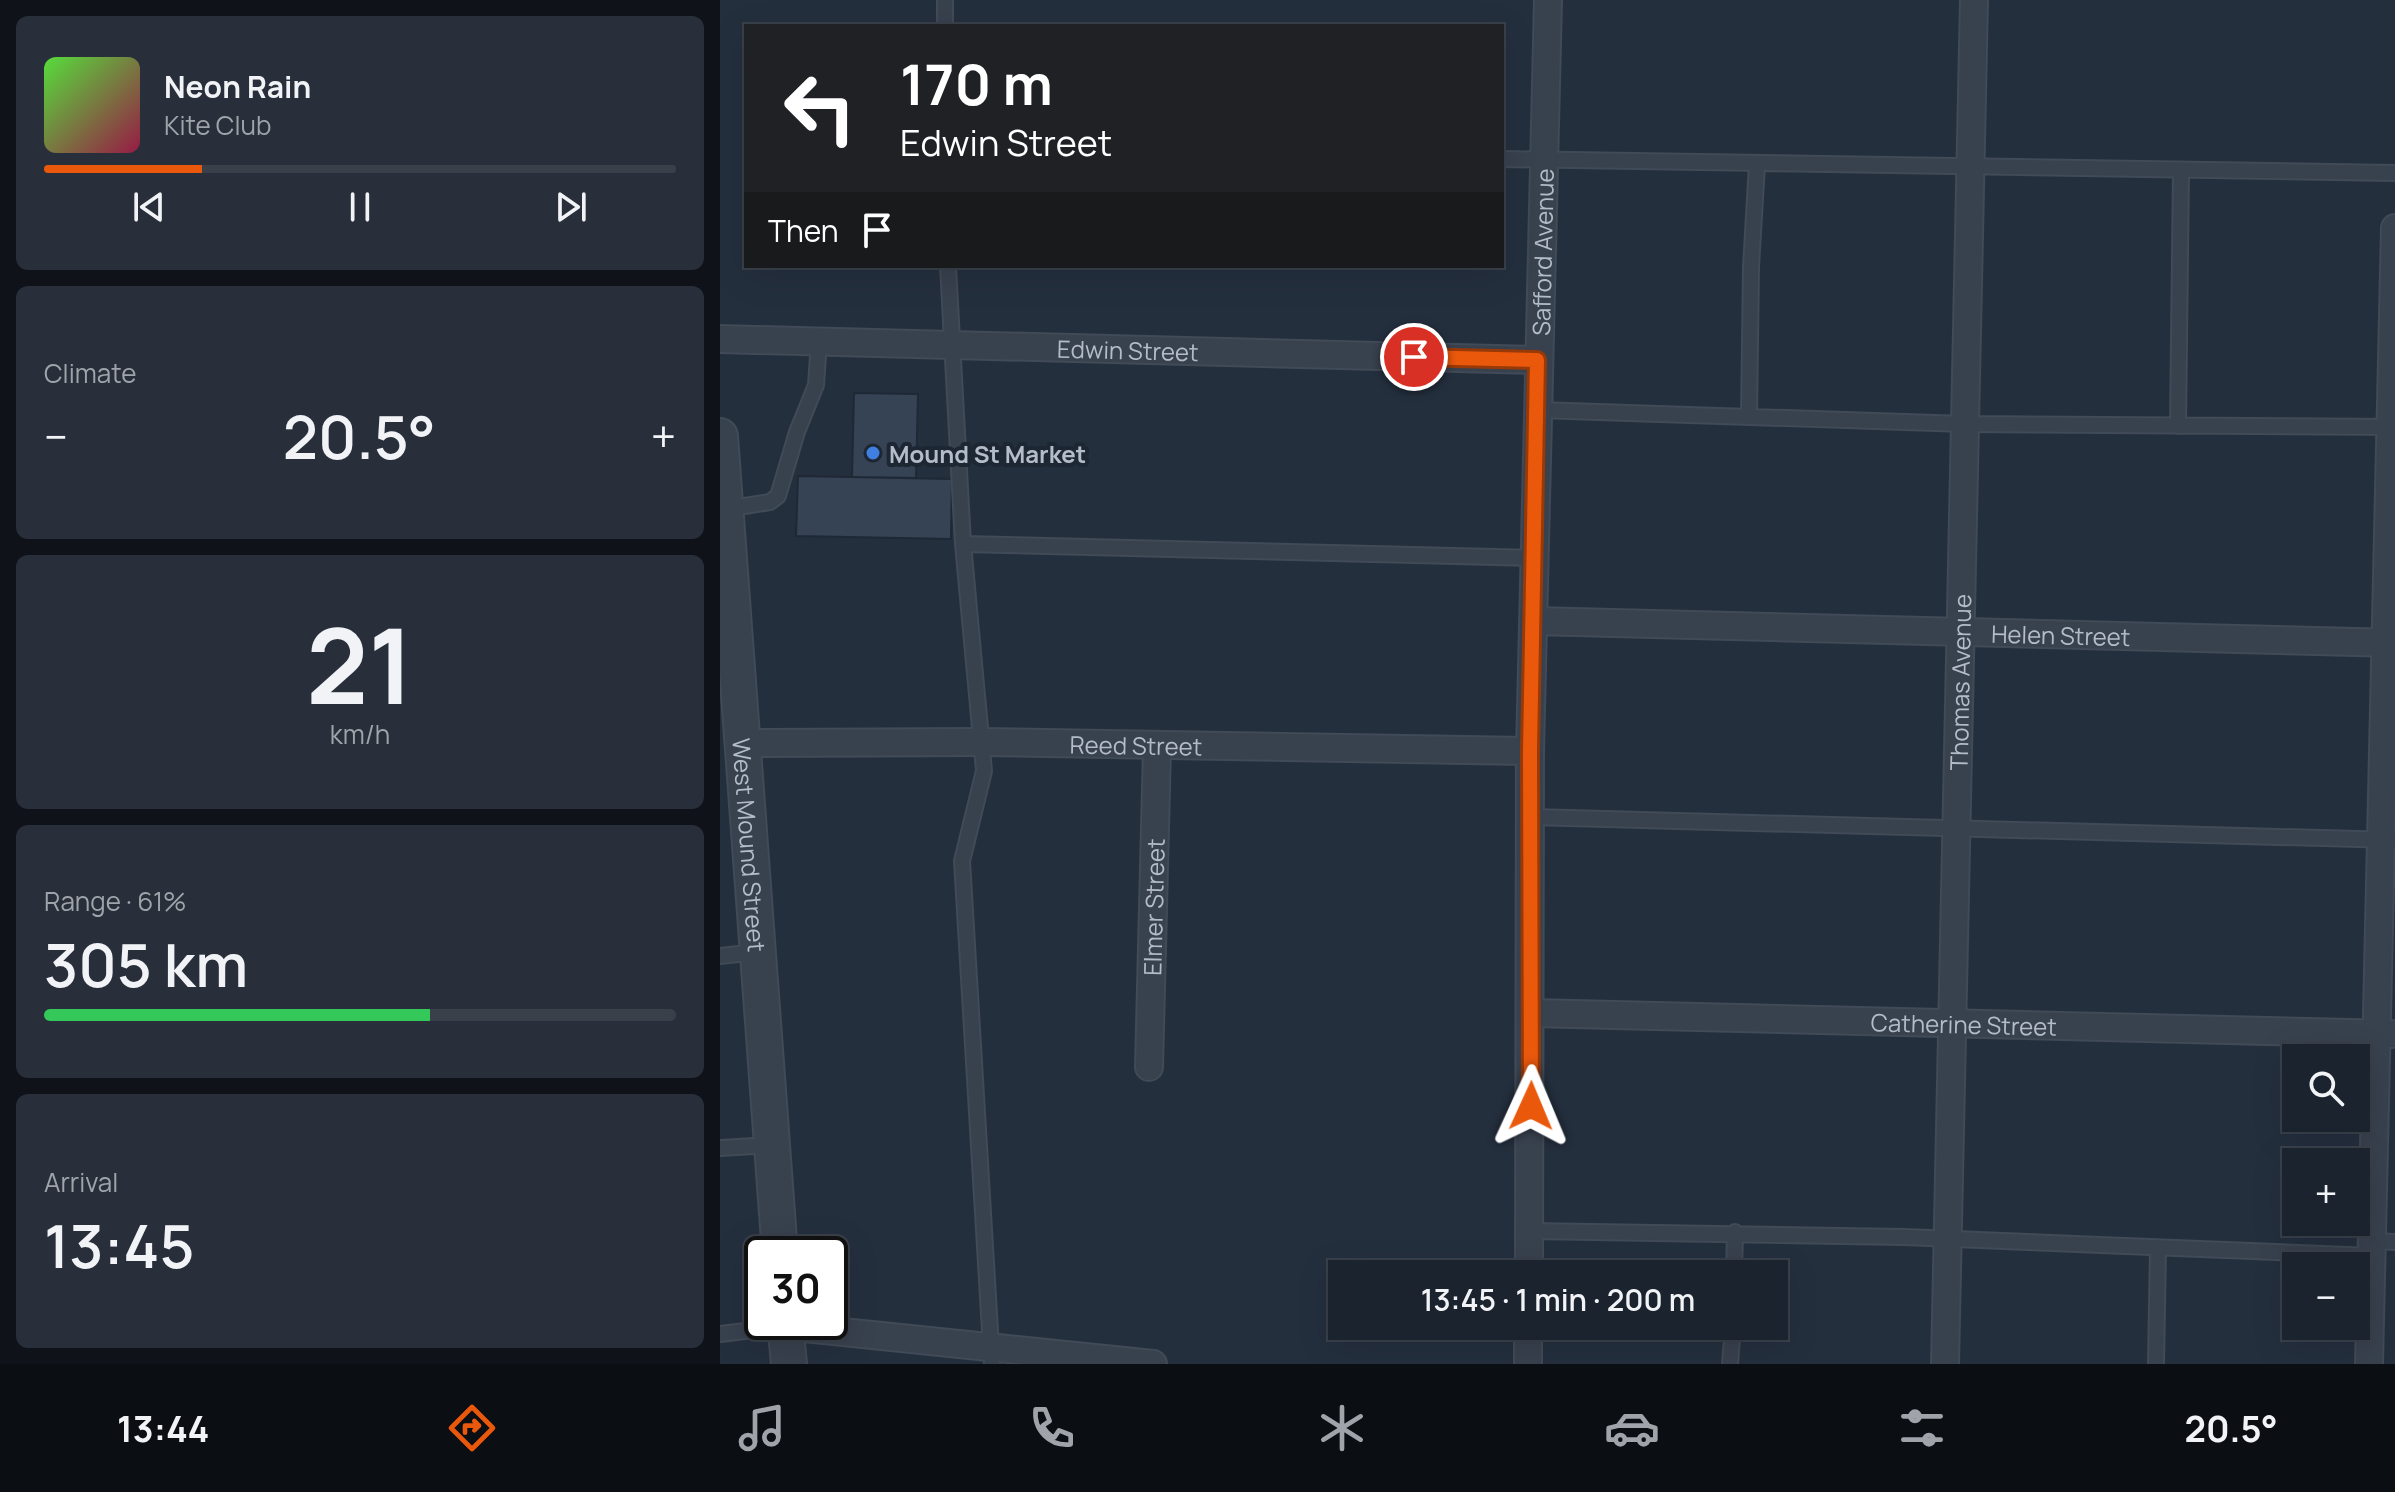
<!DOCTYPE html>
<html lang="en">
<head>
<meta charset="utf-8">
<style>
	body { margin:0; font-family:Manrope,sans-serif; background:#282f3a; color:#f1f3f6; height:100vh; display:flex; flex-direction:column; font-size:30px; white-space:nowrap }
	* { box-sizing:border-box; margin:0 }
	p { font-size:26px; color:#a0a4aa }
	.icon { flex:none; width:44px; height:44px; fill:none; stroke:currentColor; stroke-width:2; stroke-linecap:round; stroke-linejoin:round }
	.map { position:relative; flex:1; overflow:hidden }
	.panel { display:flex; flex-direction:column; gap:16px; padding:16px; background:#0f1319; width:720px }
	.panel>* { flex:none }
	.top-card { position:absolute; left:24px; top:24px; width:760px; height:244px; border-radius:0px; box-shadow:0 8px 32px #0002,0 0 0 2px #39404a; background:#202124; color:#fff; overflow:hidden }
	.controls { position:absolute; left:1562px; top:1044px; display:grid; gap:16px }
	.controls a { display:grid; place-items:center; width:88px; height:88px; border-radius:0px; background:#1b232e; box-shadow:0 8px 32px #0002,0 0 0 2px #39404a; font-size:40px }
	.speed { position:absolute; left:24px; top:1236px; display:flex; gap:16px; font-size:40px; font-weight:700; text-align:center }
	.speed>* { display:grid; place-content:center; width:104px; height:104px; border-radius:50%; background:#1b232e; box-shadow:0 8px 32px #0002,0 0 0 2px #39404a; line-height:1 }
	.speed .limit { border:4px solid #111; border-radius:12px; background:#fff; color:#111 }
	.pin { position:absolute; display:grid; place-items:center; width:68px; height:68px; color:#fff; margin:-34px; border:4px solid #fff; border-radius:50%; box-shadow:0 2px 8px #0007 }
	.me { position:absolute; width:88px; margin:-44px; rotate:1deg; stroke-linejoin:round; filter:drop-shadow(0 0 6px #0008) }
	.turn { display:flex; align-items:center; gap:28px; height:168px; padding:0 24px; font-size:36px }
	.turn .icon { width:104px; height:104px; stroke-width:2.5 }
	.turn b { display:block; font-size:56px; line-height:68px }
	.then { display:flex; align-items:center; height:76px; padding:0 24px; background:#0003; gap:16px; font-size:30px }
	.big { font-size:60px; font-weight:600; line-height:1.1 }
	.panel .widget { flex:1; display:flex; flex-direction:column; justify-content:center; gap:12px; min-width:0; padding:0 28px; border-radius:12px; background:#282f3a }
	.panel .dial { align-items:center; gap:0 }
	.dial b { font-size:104px; line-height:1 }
	.song { display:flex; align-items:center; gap:24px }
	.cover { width:96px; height:96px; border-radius:12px; background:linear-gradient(135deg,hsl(110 70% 55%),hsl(340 70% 35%)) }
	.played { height:8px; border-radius:4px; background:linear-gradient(90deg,#ea580c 25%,#39404a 25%) }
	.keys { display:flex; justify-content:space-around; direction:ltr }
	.heat { display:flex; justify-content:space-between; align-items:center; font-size:44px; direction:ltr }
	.charge { height:12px; border-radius:6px; background:linear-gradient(90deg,#34c759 61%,#39404a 0) }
	.trip { position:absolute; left:608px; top:1260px; width:460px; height:80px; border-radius:0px; background:#1b232e; box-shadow:0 8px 32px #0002,0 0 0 2px #39404a; font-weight:600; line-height:80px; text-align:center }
	.tabs { display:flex; height:128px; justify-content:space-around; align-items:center; background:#0b0e12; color:#a0a4aa }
	.tabs .icon { width:56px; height:56px }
	.tabs .active { color:#ea580c }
	.tabs b { font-size:36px; color:#f1f3f6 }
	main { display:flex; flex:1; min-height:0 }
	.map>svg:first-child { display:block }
	.building { fill:#364354; stroke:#1f2835; stroke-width:2 }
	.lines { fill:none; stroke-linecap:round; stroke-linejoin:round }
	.service-casing { stroke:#414a57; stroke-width:18 }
	.minor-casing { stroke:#414a57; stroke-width:30 }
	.tertiary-casing { stroke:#414a57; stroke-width:38 }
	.service { stroke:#38414e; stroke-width:14 }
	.minor { stroke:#38414e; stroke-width:26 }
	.tertiary { stroke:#38414e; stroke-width:34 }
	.route-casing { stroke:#983908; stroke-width:20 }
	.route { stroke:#ea580c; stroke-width:14 }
	.shop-dot { fill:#3f7fe0; stroke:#1d2633; stroke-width:3 }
	.labels { text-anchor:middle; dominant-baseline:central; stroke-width:8; stroke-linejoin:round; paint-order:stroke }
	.street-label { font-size:24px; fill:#b4bcc9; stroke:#1d2633 }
	.poi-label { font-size:24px; font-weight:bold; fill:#b4bcc9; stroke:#1d2633; text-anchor:start }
</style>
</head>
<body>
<main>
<section class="panel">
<div class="widget">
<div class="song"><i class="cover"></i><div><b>Neon Rain</b><p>Kite Club</p></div></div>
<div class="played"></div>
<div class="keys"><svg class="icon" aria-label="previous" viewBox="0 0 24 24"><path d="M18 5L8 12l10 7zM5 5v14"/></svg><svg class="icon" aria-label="pause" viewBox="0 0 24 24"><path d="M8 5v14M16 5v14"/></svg><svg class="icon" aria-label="next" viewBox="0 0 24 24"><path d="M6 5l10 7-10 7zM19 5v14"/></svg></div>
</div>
<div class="widget"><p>Climate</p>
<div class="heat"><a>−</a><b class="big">20.5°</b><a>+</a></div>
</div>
<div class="widget dial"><b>21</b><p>km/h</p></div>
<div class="widget"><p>Range · 61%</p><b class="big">305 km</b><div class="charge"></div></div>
<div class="widget"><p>Arrival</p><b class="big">13:45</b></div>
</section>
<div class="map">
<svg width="1675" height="1364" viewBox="0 0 1675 1364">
	<rect width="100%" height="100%" fill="#242f3e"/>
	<path class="building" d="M134 393 198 394 196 478 132 477Z
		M78 476 232 479 231 539 76 536Z"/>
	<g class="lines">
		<defs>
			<path id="service" d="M225 26V0
				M782 159 1675 173
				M228 266 243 544 264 771 242 861 272 1364
				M818 410 1245 424 1675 427
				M1029 417 1031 267 1037 164
				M1458 426 1461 170
				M6 509 50 502 58 496 77 432 96 385 99 341
				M243 544 816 558
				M811 817 1675 840
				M0 956 37 952
				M0 1148 51 1145
				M810 1231 1185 1237 1652 1256
				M1652 1241 1675 1242
				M1014 1274 1015 1232
				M0 1334 65 1326
				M1010 1364 1013 1326
				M1436 1364 1438 1249"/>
			<g id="minor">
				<path id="s1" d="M0 339 817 360"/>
				<path id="s2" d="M815 621 1675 643"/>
				<path id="s3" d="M22 743 260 742 810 751"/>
				<path id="s4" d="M812 1013 1671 1034"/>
				<path id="s5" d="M429 1067 437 748"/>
				<path id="s6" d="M809 1274 810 751 828 0"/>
				<path d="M65 1326 433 1364"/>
				<path d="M808 1364V1326"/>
				<path id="s7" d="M1225 1364 1254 0"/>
				<path d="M1649 1364 1675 228"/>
			</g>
			<g id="tertiary">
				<path id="s8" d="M0 436 60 1254"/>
				<path d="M65 1322 69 1364"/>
			</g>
		</defs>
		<use href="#service" class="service-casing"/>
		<use href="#minor" class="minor-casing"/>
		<use href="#tertiary" class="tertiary-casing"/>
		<use href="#service" class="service"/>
		<use href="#minor" class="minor"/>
		<use href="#tertiary" class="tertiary"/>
	</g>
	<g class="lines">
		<defs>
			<path id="route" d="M694 357 817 360 810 751 811 1106"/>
		</defs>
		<use href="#route" class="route-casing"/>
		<use href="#route" class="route"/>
	</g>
	<circle class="shop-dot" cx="153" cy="453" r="8"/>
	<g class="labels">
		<g class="street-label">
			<text stroke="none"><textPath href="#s6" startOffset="1022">Safford Avenue</textPath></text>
			<text stroke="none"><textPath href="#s1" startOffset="408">Edwin Street</textPath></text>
			<text stroke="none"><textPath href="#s2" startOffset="526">Helen Street</textPath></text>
			<text stroke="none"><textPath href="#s7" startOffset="682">Thomas Avenue</textPath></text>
			<text stroke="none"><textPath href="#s3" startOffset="394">Reed Street</textPath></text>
			<text stroke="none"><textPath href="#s8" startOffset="410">West Mound Street</textPath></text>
			<text stroke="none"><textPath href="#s5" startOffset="160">Elmer Street</textPath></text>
			<text stroke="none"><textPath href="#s4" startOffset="432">Catherine Street</textPath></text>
		</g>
		<g class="poi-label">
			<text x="169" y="453">Mound St Market</text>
		</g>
	</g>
</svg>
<div class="controls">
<a><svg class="icon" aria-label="search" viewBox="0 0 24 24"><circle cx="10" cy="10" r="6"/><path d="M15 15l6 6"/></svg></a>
<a>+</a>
<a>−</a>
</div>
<div class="speed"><div class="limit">30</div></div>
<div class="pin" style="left:694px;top:357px;background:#d93025"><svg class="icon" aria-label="arrive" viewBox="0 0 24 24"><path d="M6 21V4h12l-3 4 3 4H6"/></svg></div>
<svg class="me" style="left:811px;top:1106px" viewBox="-20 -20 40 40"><path d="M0-17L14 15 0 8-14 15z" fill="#ea580c" stroke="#fff" stroke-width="4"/></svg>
<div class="trip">13:45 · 1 min · 200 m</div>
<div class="top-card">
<div class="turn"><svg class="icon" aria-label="left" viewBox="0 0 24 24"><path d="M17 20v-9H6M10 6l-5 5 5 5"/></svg><div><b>170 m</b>Edwin Street</div></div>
<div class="then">Then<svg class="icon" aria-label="arrive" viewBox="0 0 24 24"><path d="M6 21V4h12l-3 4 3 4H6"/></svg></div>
</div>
</div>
</main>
<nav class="tabs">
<b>13:44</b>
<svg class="icon active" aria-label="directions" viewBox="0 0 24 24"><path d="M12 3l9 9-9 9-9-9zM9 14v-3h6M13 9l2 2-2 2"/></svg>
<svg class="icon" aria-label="music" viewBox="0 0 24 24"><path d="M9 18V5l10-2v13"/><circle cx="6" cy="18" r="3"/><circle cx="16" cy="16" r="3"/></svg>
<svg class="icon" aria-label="phone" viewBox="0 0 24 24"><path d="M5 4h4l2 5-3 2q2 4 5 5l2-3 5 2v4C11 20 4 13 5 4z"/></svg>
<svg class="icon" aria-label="climate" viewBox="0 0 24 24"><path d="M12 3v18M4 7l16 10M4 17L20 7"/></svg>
<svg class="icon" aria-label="car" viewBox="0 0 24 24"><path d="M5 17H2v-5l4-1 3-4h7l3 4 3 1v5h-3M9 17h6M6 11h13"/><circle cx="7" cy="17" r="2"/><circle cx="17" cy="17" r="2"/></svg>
<svg class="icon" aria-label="filters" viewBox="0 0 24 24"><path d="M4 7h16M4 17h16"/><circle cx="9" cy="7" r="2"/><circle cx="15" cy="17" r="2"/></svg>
<b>20.5°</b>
</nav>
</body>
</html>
